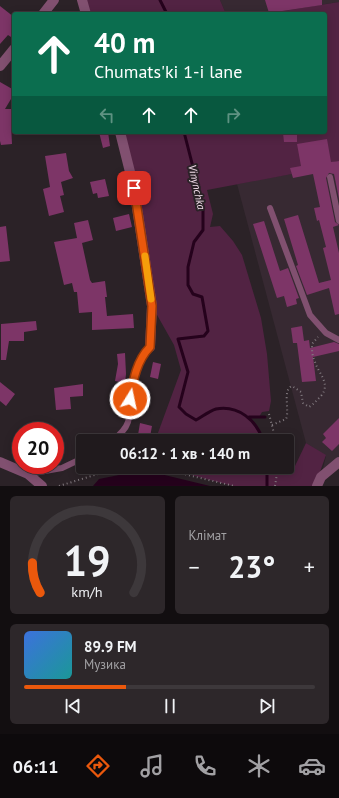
<!DOCTYPE html>
<html lang="uk">
<head>
<meta charset="utf-8">
<style>
	body { margin:0; font-family:"PT Sans",sans-serif; background:#2d272a; color:#f1f3f6; height:100vh; display:flex; flex-direction:column; font-size:15px; white-space:nowrap }
	* { box-sizing:border-box; margin:0 }
	p { font-size:13px; color:#a2a1a4 }
	.icon { flex:none; width:22px; height:22px; fill:none; stroke:currentColor; stroke-width:2; stroke-linecap:round; stroke-linejoin:round }
	.map { position:relative; height:486px; overflow:hidden }
	.sheet { display:flex; flex-direction:column; gap:10px; padding:10px; background:#120e10; flex:1 }
	.sheet>* { flex:none }
	.banner { position:absolute; left:12px; top:12px; width:315px; height:122px; border-radius:4px; box-shadow:0 2px 10px #0003,0 0 0 1px #3d383b; background:#0b6e4f; color:#fff; overflow:hidden }
	.speed { position:absolute; left:12px; top:422px; display:flex; gap:8px; font-size:20px; font-weight:700; text-align:center }
	.speed>* { display:grid; place-content:center; width:52px; height:52px; border-radius:50%; background:#201a1d; box-shadow:0 2px 10px #0003,0 0 0 1px #3d383b; line-height:1 }
	.speed .limit { border:6px solid #d22; background:#fff; color:#111 }
	.pin { position:absolute; display:grid; place-items:center; width:34px; height:34px; color:#fff; margin:-17px; border-radius:8px; box-shadow:0 2px 6px #0006 }
	.me { position:absolute; width:44px; margin:-22px; rotate:10deg; stroke-linejoin:round; filter:drop-shadow(0 0 3px #0008) }
	.turn { display:flex; align-items:center; gap:14px; height:84px; padding:0 16px; font-size:18px }
	.turn .icon { width:52px; height:52px; stroke-width:2.5 }
	.turn b { display:block; font-size:28px; line-height:34px }
	.lanes { display:flex; align-items:center; height:38px; padding:0 16px; background:#0003; justify-content:center; gap:20px; direction:ltr }
	.lanes .off { opacity:.35 }
	.big { font-size:30px; font-weight:600; line-height:1.1 }
	.sheet .widget { flex:1; display:flex; flex-direction:column; justify-content:center; gap:6px; min-width:0; padding:0 14px; border-radius:6px; background:#2d272a }
	.sheet .dial { align-items:center; gap:0 }
	.dial svg { height:104px; overflow:visible; fill:none; stroke:#3d383b; stroke-width:7; stroke-linecap:round; text-anchor:middle }
	.dial text { fill:#f1f3f6; stroke:none }
	.song { display:flex; align-items:center; gap:12px }
	.cover { width:48px; height:48px; border-radius:6px; background:linear-gradient(135deg,hsl(220 70% 55%),hsl(180 70% 35%)) }
	.played { height:4px; border-radius:2px; background:linear-gradient(90deg,#ea580c 35%,#3d383b 35%) }
	.keys { display:flex; justify-content:space-around; direction:ltr }
	.heat { display:flex; justify-content:space-between; align-items:center; font-size:22px; direction:ltr }
	.sheet .tiles { flex:1; display:grid; gap:10px; grid-template-columns:1fr 1fr }
	.widget:last-child { grid-column:span 2 }
	.trip { position:absolute; left:76px; top:434px; width:218px; height:40px; border-radius:4px; background:#201a1d; box-shadow:0 2px 10px #0003,0 0 0 1px #3d383b; font-weight:600; line-height:40px; text-align:center }
	.tabs { display:flex; height:64px; justify-content:space-around; align-items:center; background:#0d0a0c; color:#a2a1a4 }
	.tabs .icon { width:28px; height:28px }
	.tabs .on { color:#ea580c }
	.tabs b { font-size:18px; color:#f1f3f6 }
	.map>svg:first-child { display:block }
	.built { fill:#372932 }
	.green { fill:#522343 }
	.water { fill:#25021c }
	.lines { fill:none; stroke-linecap:round; stroke-linejoin:round }
	.stream { stroke:#25021c; stroke-width:3 }
	.building { fill:#7d3567 }
	.path { stroke:#837b80; stroke-width:2; stroke-dasharray:1 3; stroke-linecap:butt }
	.lane { stroke:#815070; stroke-width:6 }
	.street { stroke:#815070; stroke-width:10 }
	.route-casing { stroke:#983908; stroke-width:10 }
	.route { stroke:#ea580c; stroke-width:7 }
	.slow { stroke:#f59e0b; stroke-width:7 }
	.labels { text-anchor:middle; dominant-baseline:central; stroke-width:4; stroke-linejoin:round; paint-order:stroke }
	.water-label { font-size:11px; font-style:italic; fill:#f2ddea; stroke:#2b2227 }
</style>
</head>
<body>
<div class="map">
<svg width="339" height="486" viewBox="0 0 339 486">
	<rect width="100%" height="100%" fill="#2b2227"/>
	<path class="built" d="M220 0H339V2L264 14H226Z
		M339 161V462L321 477 326 456 306 443 237 184 291 174 290 168 313 166Z"/>
	<path class="green" d="M82 0H220L226 14H86Z
		M339 2V161L291 169 292 174 207 190 213 214 210 227 220 226 233 241 242 255 261 318 267 354 271 401 269 411 262 412 259 417 248 416 261 434 263 441H155L181 370 174 345 152 306 120 132H325V14H264Z
		M306 443 326 455 315 486H233L160 467H287V463L295 466Z"/>
	<path class="water" d="M144 470 210 486H93L99 479Z"/>
	<g class="lines">
		<path class="stream" d="M160 0 167 14
			M184 132 203 206V230L194 242 188 267V285L193 294 202 297 208 331 204 336 178 339 188 372 179 407 186 414 196 420C202 417 209 411 216 409 238 405 257 420 263 441
			M249 417H265
			M267 467V486"/>
	</g>
	<path class="building" d="M265 0H322V5L269 13Z
		M0 6 14 17V33L11 37 8 35 0 44Z
		M0 82 14 90V94L5 109H14V124H11L12 144 1 145 0 141Z
		M99 132H108L110 146 103 148Z
		M297 132V142H284L283 133Z
		M327 139 331 162 339 161V199L334 174 329 173 326 178 335 222 339 225 333 227 339 253V314L335 315 329 288 307 295 296 266 298 265 284 219 298 215 319 283 331 280 323 248 326 247 319 220 317 221 314 208 320 207 313 174 293 178 290 168 301 166 297 144Z
		M66 153 69 171 73 178 61 182 64 195 60 196 64 212 49 216 43 189 50 187 45 156Z
		M105 179 109 196 98 198 97 193 93 194 90 182Z
		M129 214 132 227 116 231 113 218Z
		M88 220 93 240 82 243 90 280 92 283 105 281 107 297H105L107 316 133 314 134 328 92 330V312L79 313 77 292H74L72 283 64 285 54 242 77 238 74 223Z
		M264 221 280 271 288 268 299 298 296 299 297 304 287 307 284 296 277 298 253 224Z
		M6 226 10 261 0 262V227Z
		M36 321 37 330 24 332V341H9L6 360H1V324Z
		M302 326 304 341 309 340 310 348 334 342 339 344V351L313 357 316 381 302 382 297 343H293L291 328Z
		M125 353 126 374 125 383 115 381 118 364 117 354Z
		M153 362 161 364 158 379 150 377Z
		M0 382 15 394 6 406 0 401Z
		M83 384V396L70 397 71 409 56 410 54 388Z
		M339 418V444L332 451 322 442 326 438 323 434Z
		M140 423 152 426 150 437 138 435Z"/>
	<g class="lines">
		<path class="path" d="M269 414 276 441
			M272 425 286 419C290 410 282 390 292 386L301 392 303 403 309 407C314 404 317 400 321 396 331 384 319 374 315 362 312 356 312 350 312 344L318 337
			M154 467 234 486
			M59 486 98 474 135 467
			M275 486 278 467"/>
		<path class="lane" d="M330 177 339 221
			M270 208 310 315 326 333 339 340
			M112 441C118 436 125 431 128 422 135 396 129 368 150 347
			M28 474 62 468 83 458"/>
		<path class="street" d="M82 0 86 14
			M43 14 54 0
			M0 66 14 49
			M120 132 134 188 152 306 150 347
			M0 462 28 474 42 486
			M317 486 321 477 339 462"/>
	</g>
	<g class="lines">
		<defs>
			<path id="route" d="M130 399C133 380 137 360 150 347L152 306 134 188"/>
		</defs>
		<use href="#route" class="route-casing"/>
		<use href="#route" class="route"/>
		<path class="slow" d="M145 256 151 299"/>
	</g>
	<g class="labels">
		<g class="water-label">
			<text transform="translate(197 187) rotate(78)">Vinynchka</text>
		</g>
	</g>
</svg>
<div class="speed"><div class="limit">20</div></div>
<div class="pin" style="left:134px;top:188px;background:#d93025"><svg class="icon" aria-label="arrive" viewBox="0 0 24 24"><path d="M6 21V4h12l-3 4 3 4H6"/></svg></div>
<svg class="me" style="left:130px;top:399px" viewBox="-20 -20 40 40"><circle r="17" fill="#ea580c" stroke="#fff" stroke-width="3"/><path d="M0-11L8 9 0 5-8 9z" fill="#fff"/></svg>
<div class="trip">06:12 · 1 хв · 140 m</div>
<div class="banner">
<div class="turn"><svg class="icon" aria-label="ahead" viewBox="0 0 24 24"><path d="M12 20V5M6 11l6-6 6 6"/></svg><div><b>40 m</b>Chumats'ki 1-i lane</div></div>
<div class="lanes"><svg class="icon off" aria-label="left" viewBox="0 0 24 24"><path d="M17 20v-9H6M10 6l-5 5 5 5"/></svg><svg class="icon" aria-label="ahead" viewBox="0 0 24 24"><path d="M12 20V5M6 11l6-6 6 6"/></svg><svg class="icon" aria-label="ahead" viewBox="0 0 24 24"><path d="M12 20V5M6 11l6-6 6 6"/></svg><svg class="icon off" aria-label="right" viewBox="0 0 24 24"><path d="M7 20v-9h11M14 6l5 5-5 5"/></svg></div>
</div>
</div>
<section class="sheet">
<div class="tiles">
<div class="widget dial"><svg viewBox="0 0 100 80">
<path d="M14 69A42 42 0 1 1 86 69"/>
<path d="M14 69A42 42 0 0 1 8 46" stroke="#ea580c"/>
<text x="50" y="56" font-size="32" font-weight="700">19</text>
<text x="50" y="72" font-size="11">km/h</text>
</svg></div>
<div class="widget"><p>Клімат</p>
<div class="heat"><a>−</a><b class="big">23°</b><a>+</a></div>
</div>
<div class="widget">
<div class="song"><i class="cover"></i><div><b>89.9 FM</b><p>Музика</p></div></div>
<div class="played"></div>
<div class="keys"><svg class="icon" aria-label="previous" viewBox="0 0 24 24"><path d="M18 5L8 12l10 7zM5 5v14"/></svg><svg class="icon" aria-label="pause" viewBox="0 0 24 24"><path d="M8 5v14M16 5v14"/></svg><svg class="icon" aria-label="next" viewBox="0 0 24 24"><path d="M6 5l10 7-10 7zM19 5v14"/></svg></div>
</div>
</div>
</section>
<nav class="tabs">
<b>06:11</b>
<svg class="icon on" aria-label="directions" viewBox="0 0 24 24"><path d="M12 3l9 9-9 9-9-9zM9 14v-3h6M13 9l2 2-2 2"/></svg>
<svg class="icon" aria-label="music" viewBox="0 0 24 24"><path d="M9 18V5l10-2v13"/><circle cx="6" cy="18" r="3"/><circle cx="16" cy="16" r="3"/></svg>
<svg class="icon" aria-label="phone" viewBox="0 0 24 24"><path d="M5 4h4l2 5-3 2q2 4 5 5l2-3 5 2v4C11 20 4 13 5 4z"/></svg>
<svg class="icon" aria-label="climate" viewBox="0 0 24 24"><path d="M12 3v18M4 7l16 10M4 17L20 7"/></svg>
<svg class="icon" aria-label="car" viewBox="0 0 24 24"><path d="M5 17H2v-5l4-1 3-4h7l3 4 3 1v5h-3M9 17h6M6 11h13"/><circle cx="7" cy="17" r="2"/><circle cx="17" cy="17" r="2"/></svg>
</nav>
</body>
</html>
